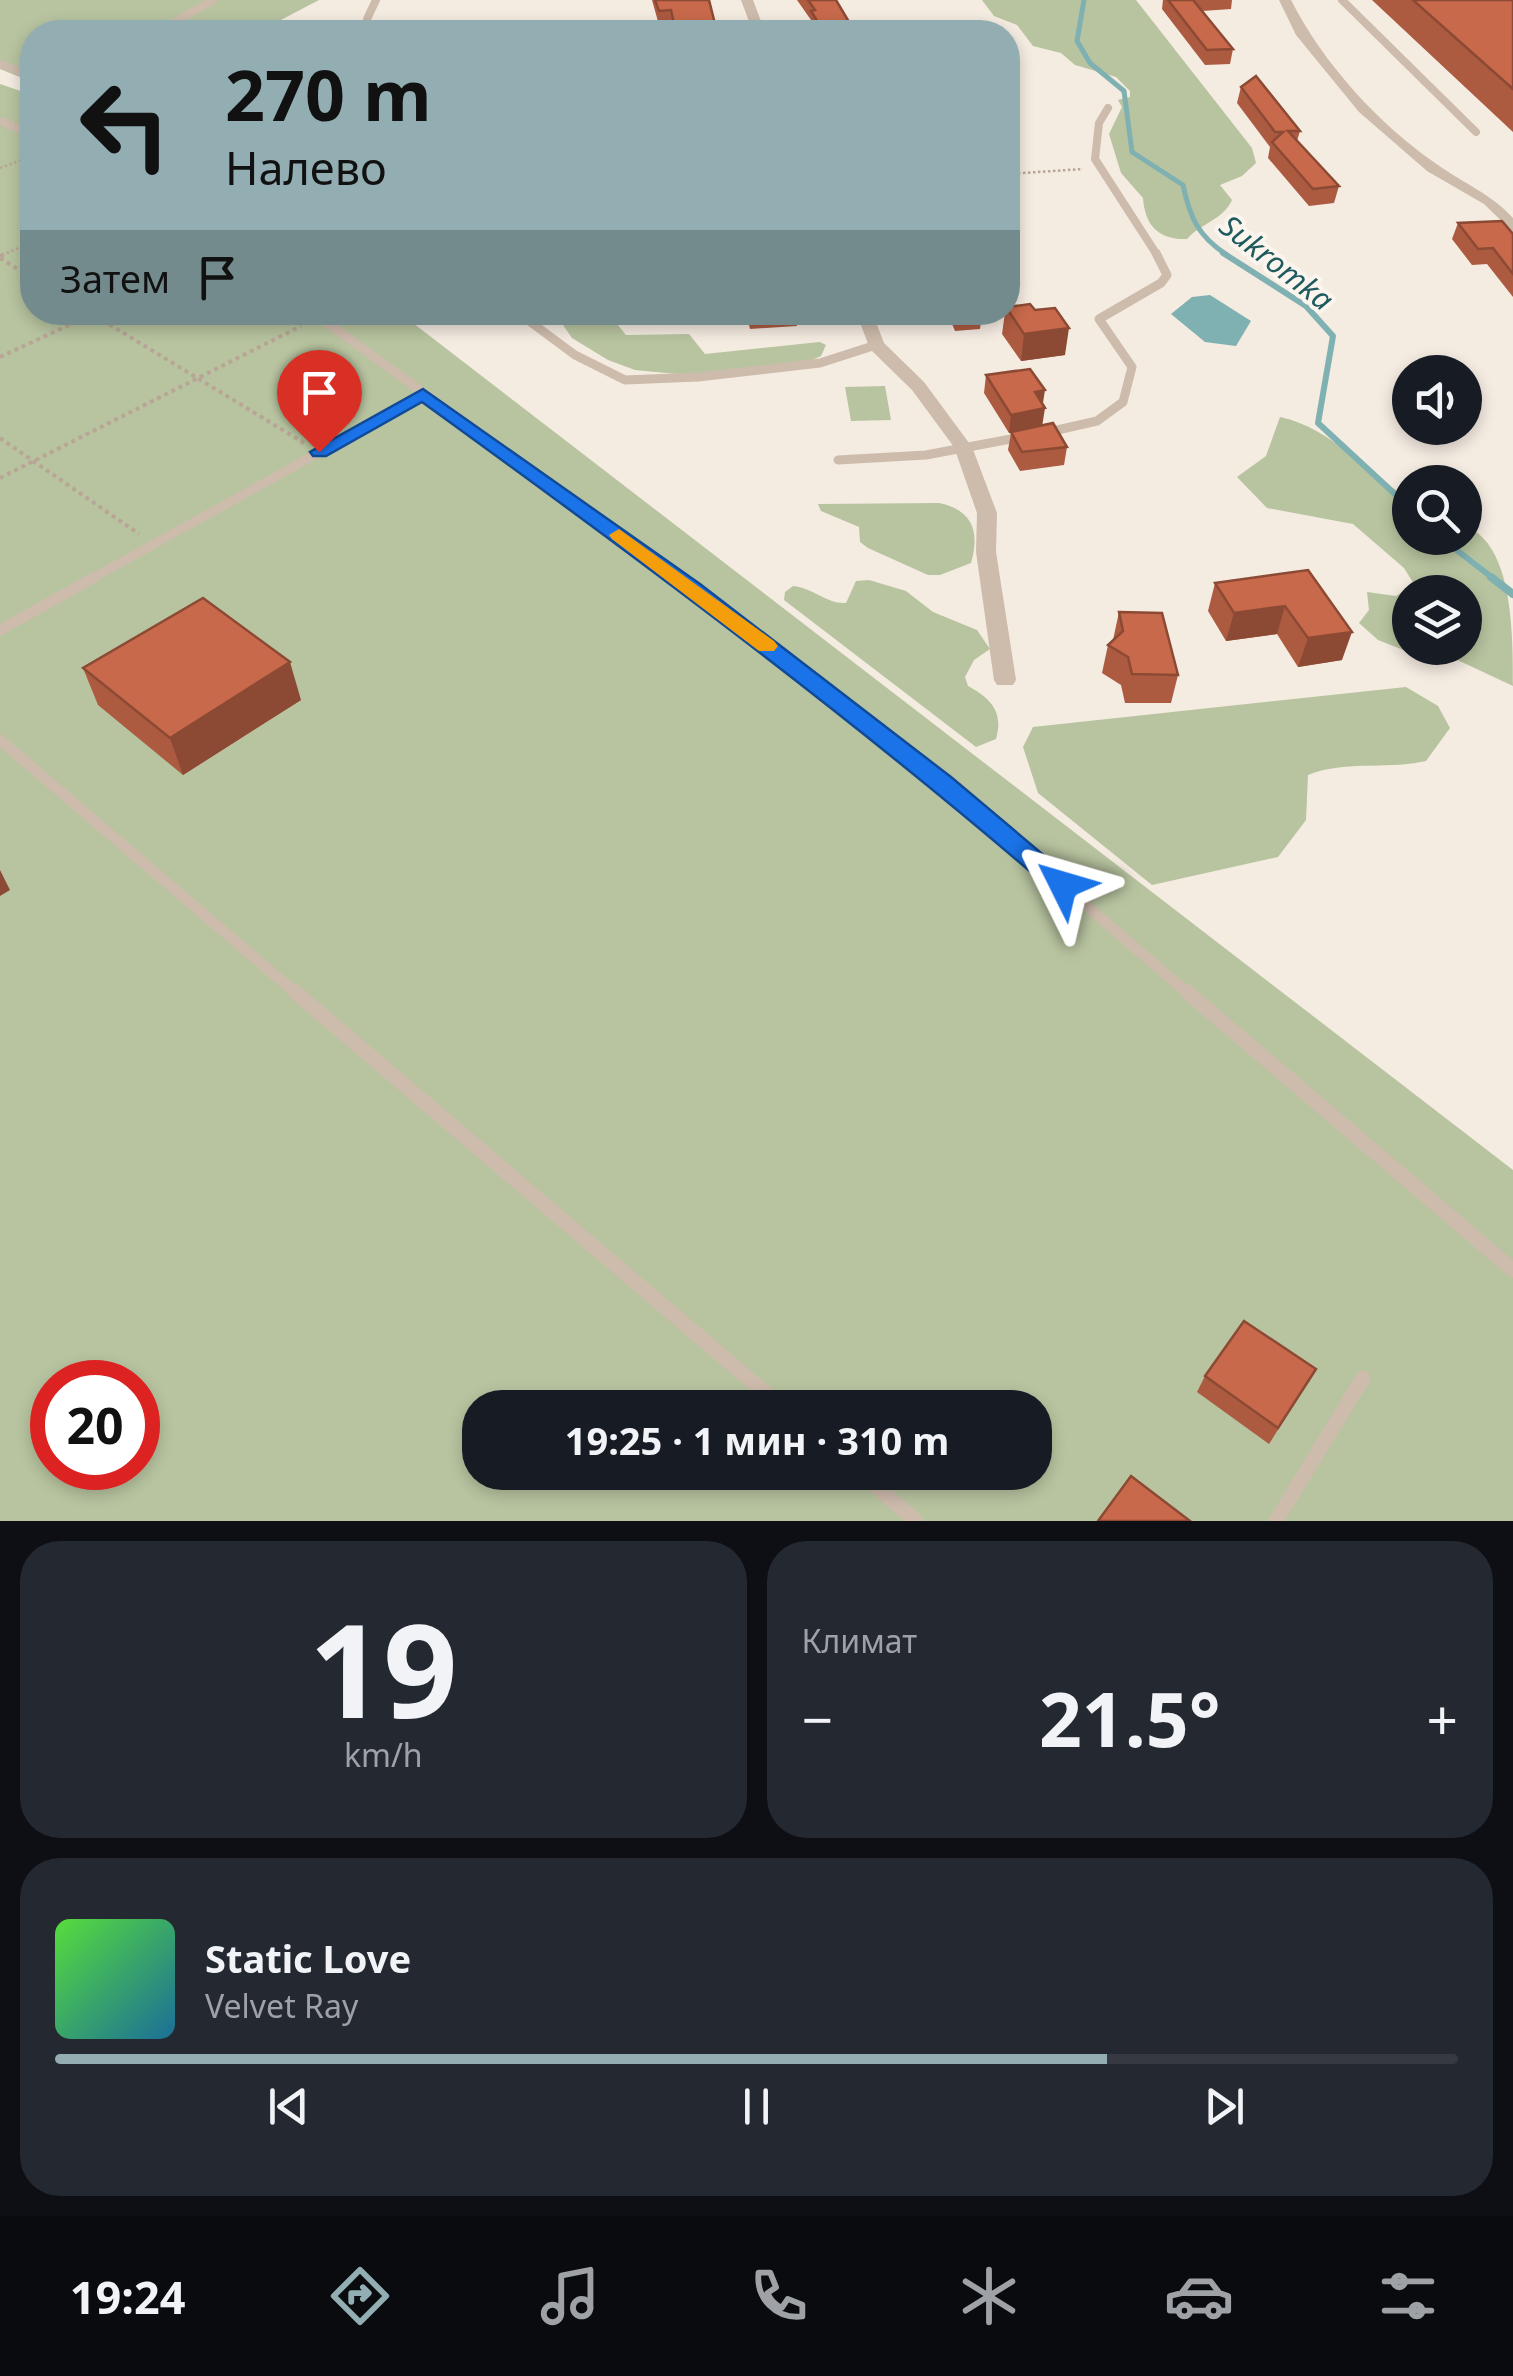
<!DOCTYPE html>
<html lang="ru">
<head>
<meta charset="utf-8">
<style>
	body { margin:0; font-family:"Noto Sans",sans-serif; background:#242831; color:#f1f3f6; height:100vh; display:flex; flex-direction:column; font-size:38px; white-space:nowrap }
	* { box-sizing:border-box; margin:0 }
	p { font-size:32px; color:#9ea1a6 }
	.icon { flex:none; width:55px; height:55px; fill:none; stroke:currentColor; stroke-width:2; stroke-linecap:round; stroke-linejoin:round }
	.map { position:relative; height:1521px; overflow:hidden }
	.sheet { display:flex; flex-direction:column; gap:20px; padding:20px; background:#0d0f14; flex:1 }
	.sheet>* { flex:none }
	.guide { position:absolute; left:20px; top:20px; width:1000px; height:305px; border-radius:40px; box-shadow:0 5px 15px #0003; background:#92aeb2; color:#111; overflow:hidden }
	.buttons { position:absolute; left:1392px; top:355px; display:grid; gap:20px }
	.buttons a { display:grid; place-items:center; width:90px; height:90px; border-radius:50%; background:#171b24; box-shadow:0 5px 15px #0003; font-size:50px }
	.speed { position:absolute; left:30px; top:1360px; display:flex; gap:20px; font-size:50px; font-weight:700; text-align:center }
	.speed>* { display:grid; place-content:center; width:130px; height:130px; border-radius:50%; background:#171b24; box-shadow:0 5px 15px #0003; line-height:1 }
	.speed .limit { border:15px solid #d22; background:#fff; color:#111 }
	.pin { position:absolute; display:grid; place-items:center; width:85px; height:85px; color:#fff; margin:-102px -42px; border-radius:50% 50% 50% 0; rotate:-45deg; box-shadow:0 0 10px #0007 }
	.pin .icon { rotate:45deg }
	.me { position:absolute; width:110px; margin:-55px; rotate:310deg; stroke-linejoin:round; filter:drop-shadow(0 0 8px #0008) }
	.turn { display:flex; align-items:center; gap:35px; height:210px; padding:0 40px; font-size:45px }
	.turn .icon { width:130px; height:130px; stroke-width:2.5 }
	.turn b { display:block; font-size:70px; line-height:85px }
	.then { display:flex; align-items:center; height:95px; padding:0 40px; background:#0003; gap:20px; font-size:38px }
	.big { font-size:75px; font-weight:700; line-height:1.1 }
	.sheet .tile { flex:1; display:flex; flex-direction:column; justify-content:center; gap:15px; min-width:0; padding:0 35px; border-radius:40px; background:#242831 }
	.sheet .dial { align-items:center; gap:0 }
	.dial b { font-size:130px; line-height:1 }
	.song { display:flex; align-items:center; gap:30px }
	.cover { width:120px; height:120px; border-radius:15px; background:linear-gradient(135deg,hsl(110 70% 55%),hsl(200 70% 35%)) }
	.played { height:10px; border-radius:5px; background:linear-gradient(90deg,#92aeb2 75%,#363941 75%) }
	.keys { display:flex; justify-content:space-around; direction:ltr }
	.heat { display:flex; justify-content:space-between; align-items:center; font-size:55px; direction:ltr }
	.sheet .tiles { flex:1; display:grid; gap:20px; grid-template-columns:1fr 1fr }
	.tile:last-child { grid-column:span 2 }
	.trip { position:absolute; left:462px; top:1390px; width:590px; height:100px; border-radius:40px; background:#171b24; box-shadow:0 5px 15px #0003; font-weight:700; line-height:100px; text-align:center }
	.tabs { display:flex; height:160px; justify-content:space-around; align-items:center; background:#090b0e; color:#9ea1a6 }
	.tabs .icon { width:70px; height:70px }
	.tabs .selected { color:#92aeb2 }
	.tabs b { font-size:45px; color:#f1f3f6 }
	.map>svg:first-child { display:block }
	.green { fill:#b8c4a0; fill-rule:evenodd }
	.water { fill:#7fb0b2 }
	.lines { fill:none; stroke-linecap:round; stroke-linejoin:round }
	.stream-far2 { stroke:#7fb0b2; stroke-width:5 }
	.stream-far1 { stroke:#7fb0b2; stroke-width:6 }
	.stream { stroke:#7fb0b2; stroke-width:8 }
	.path-far1 { stroke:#b9a596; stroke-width:2.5; stroke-dasharray:2.5 2.5; stroke-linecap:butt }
	.path { stroke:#b9a596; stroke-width:4; stroke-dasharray:4 4; stroke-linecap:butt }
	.lane-far3 { stroke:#cdbbac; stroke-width:8 }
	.lane-far2 { stroke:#cdbbac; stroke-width:9 }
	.lane-far1 { stroke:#cdbbac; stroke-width:11 }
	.lane { stroke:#cdbbac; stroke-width:15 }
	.street { fill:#cdbbac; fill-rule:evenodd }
	.wall { fill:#ac5a40 }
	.shaded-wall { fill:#8c4a34 }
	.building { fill:#c8694b; stroke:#8c4a34; stroke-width:2.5 }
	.route { fill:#1a73e8; stroke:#114b97; stroke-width:2.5 }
	.slow { fill:#f59e0b }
	.labels { text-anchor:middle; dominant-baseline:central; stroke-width:8; stroke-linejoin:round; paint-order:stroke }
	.far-water-label { font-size:30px; font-style:italic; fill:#1f5a5e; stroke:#fbf5ee }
</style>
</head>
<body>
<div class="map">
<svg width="1513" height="1521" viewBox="0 0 1513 1521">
	<rect width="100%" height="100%" fill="#f4ebe1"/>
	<path class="green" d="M0 0H319L258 32H32V82L0 69Z
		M982 0H1136L1252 148 1256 163 1242 176 1220 185 1232 200C1223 220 1201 223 1187 239 1159 240 1145 226 1143 198L1121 173 1109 134 1122 107 1118 100 1130 97V91L1116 77 1075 65 1061 53 1033 46 1017 25 994 16Z
		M0 84 32 95V312L400 313 1513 1170V1521H0ZM52 1382H138V1468H52ZM480 1408H1035V1472H480Z
		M572 313H643L618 325 626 335 689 334 705 354 820 342 826 345 821 356 812 360 687 375 635 370 608 360 572 338 561 322Z
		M885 386 891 420 851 421 845 387Z
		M1280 417C1335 429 1363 473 1410 499V538H1465V526C1513 544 1513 632 1513 686L1436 650 1406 651 1378 640 1359 623 1369 610 1367 592 1396 596 1414 584 1404 568 1353 524 1267 508 1237 477 1266 456ZM1465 592V648H1410V592Z
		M939 503C973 510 980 532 971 563L940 575H928L868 548 860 542 859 527 821 511 818 504Z
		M869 580 906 591 933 612 977 630 990 649 974 660 965 677 968 686C990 698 1004 711 996 739L976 747 784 600 785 592 793 586C813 588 827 604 846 603L856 581Z
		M1406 687 1438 706 1450 728 1426 761C1386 770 1346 760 1308 775L1306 820 1278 857 1152 885 1038 793 1023 747 1033 727Z"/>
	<path class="water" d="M1210 295 1251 321 1236 346 1205 342 1171 314 1192 297Z"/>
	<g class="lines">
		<path class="stream-far2" d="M1084 0 1077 41 1090 63 1124 91 1132 152 1183 185C1190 218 1198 236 1227 255"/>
		<path class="stream-far1" d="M1223 253 1306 306 1333 336 1318 423 1410 508
			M1441 538 1494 579"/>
		<path class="stream" d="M1491 577 1513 594"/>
		<path class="path-far1" d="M0 168 32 156
			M1008 174 1083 169
			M2 255 32 242"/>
		<path class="path" d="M0 256 8 253
			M0 258 32 278
			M89 312 304 443
			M0 357 93 314
			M0 438 139 534
			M0 478 301 326"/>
		<path class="lane-far3" d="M1342 0 1476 132
			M157 32 213 0
			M368 32 367 19 376 0
			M0 64 32 77
			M1108 108 1099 123 1095 159 1157 255
			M0 121 32 134"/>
		<path class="lane-far2" d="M312 312 681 579
			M517 312 575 355 625 380 698 377 820 363 876 345
			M1044 433 1097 421 1123 402 1132 367 1099 319 1161 283 1167 275 1156 253
			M838 460 926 455 1021 437
			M91 579 423 395"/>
		<path class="lane-far1" d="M678 577 943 783 1189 994
			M0 630 95 577
			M0 740 297 994"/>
		<path class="lane" d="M294 991 783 1408
			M1186 991 1513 1270
			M859 1472 916 1521
			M1276 1521 1363 1378"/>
		<path class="street" d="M741 0H753L765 32H753Z
			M1279 0H1291C1323 63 1379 125 1438 165 1465 184 1491 194 1513 218V232L1484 204 1427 171 1359 112 1296 35Z
			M856 312H872L884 343 924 382 972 447 997 513 996 552 1016 680 1013 685H997L994 680 976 552 977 513 954 447 912 390 870 349Z"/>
	</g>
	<path class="wall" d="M652 0H709L717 32H673L671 24 659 25Z
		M797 0H836L855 32H814L811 26V20Z
		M1163 0H1232L1231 9 1202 11 1233 49 1230 64 1205 65 1162 9Z
		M1372 0H1513V132Z
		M1241 87 1300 131 1297 141 1339 186 1334 203 1309 206 1268 158 1270 147 1237 103Z
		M1458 223 1513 234V297L1487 264 1472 265 1452 239Z
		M1008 307 1065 355 1021 361 1002 334 1005 312H1008Z
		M746 312H797V326L750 329Z
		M947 312H981L982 315 980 329 955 331Z
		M986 375 1042 404V425L1067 447 1064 465 1020 471 1008 450 1011 433H1009L984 393Z
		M1308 570 1342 660 1298 667 1277 634 1226 641 1208 611 1215 583Z
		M1119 612 1178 675 1171 703H1125L1121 685 1102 673 1108 645 1113 640Z
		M83 668 301 700 183 775 98 705Z
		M1316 1369 1269 1444 1197 1392 1205 1376Z"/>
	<path class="shaded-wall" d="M1069 328 1065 355 1021 361 1024 334Z
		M1045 390 1042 409 1035 392Z
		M1045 408 1042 427 1009 433 1011 415Z
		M1285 606 1277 634 1226 641 1234 613Z
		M1352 632 1342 660 1298 667 1308 638Z
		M290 662 301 700 183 775 170 738Z
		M0 870 10 890 0 896Z"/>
	<path class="building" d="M655 0H709L717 32H676L671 10 659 11Z
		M808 0H836L855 32H824L811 11 815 10Z
		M1168 0H1193L1233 49 1207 50Z
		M1413 0H1513V89Z
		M1256 76 1300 131H1288L1339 186 1313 189 1272 142 1283 132H1275L1241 87Z
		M1502 221 1513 234V274L1493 248 1478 249 1458 223Z
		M1030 304 1035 310 1055 308 1069 328 1024 334 1008 310V307Z
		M955 312H981L982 315 957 317Z
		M1030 369 1045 390 1035 392 1045 408 1011 415 986 375Z
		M1053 423 1067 447 1022 452 1011 432Z
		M1308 570 1352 632 1308 638 1285 606 1234 613 1215 583Z
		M203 598 290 662 170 738 83 668Z
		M1119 612 1162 613 1178 675 1132 674 1128 657 1108 645 1123 631Z
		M1244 1321 1316 1369 1278 1428 1205 1376Z
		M1131 1476 1190 1521H1098Z"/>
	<path class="route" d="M423 389 700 584 951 777 1072 879 1075 885 1072 892H1054C852 717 639 559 422 402L326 456H313L310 452Z"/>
	<path class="slow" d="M619 529 774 641 778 646 774 651H759L612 539 609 535Z"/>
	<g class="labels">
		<g class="far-water-label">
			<text transform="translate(1277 262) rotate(38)">Sukromka</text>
		</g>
	</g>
</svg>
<div class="buttons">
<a><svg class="icon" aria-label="sound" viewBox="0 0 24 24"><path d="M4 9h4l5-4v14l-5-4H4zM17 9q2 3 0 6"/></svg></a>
<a><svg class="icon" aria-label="search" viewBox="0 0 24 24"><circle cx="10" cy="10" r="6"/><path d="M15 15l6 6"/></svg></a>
<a><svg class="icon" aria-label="layers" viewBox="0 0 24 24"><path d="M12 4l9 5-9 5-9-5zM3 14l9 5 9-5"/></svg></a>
</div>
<div class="speed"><div class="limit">20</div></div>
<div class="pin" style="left:319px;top:452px;background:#d93025"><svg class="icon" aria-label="arrive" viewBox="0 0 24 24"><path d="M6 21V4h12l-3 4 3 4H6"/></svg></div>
<svg class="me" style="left:1063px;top:885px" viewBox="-20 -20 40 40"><path d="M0-17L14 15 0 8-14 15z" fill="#1a73e8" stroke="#fff" stroke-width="4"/></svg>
<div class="trip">19:25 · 1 мин · 310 m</div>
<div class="guide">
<div class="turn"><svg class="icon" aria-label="left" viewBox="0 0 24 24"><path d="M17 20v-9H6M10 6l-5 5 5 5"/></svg><div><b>270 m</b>Налево</div></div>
<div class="then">Затем<svg class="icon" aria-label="arrive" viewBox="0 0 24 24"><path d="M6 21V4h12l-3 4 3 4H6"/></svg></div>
</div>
</div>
<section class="sheet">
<div class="tiles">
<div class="tile dial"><b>19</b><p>km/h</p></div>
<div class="tile"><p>Климат</p>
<div class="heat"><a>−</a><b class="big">21.5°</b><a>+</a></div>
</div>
<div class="tile">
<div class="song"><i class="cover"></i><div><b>Static Love</b><p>Velvet Ray</p></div></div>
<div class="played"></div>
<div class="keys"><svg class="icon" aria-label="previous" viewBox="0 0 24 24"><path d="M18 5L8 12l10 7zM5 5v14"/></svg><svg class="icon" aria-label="pause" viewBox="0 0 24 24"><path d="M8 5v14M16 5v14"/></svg><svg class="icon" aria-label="next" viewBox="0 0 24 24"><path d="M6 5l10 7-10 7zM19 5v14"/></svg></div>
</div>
</div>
</section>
<nav class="tabs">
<b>19:24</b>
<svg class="icon selected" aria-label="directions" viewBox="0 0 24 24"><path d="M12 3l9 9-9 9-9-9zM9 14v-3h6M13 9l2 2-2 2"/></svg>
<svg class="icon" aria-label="music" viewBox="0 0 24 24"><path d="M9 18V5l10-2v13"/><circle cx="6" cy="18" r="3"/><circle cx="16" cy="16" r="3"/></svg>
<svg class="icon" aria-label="phone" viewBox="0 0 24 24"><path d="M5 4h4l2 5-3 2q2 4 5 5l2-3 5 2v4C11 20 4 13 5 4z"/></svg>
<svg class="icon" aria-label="climate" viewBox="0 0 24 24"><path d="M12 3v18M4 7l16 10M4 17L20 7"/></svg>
<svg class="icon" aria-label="car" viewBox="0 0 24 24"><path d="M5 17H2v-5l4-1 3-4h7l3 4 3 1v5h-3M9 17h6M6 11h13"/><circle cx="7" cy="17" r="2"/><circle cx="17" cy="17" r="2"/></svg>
<svg class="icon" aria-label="filters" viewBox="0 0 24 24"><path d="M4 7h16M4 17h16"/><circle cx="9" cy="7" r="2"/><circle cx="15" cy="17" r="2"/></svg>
</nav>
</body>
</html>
